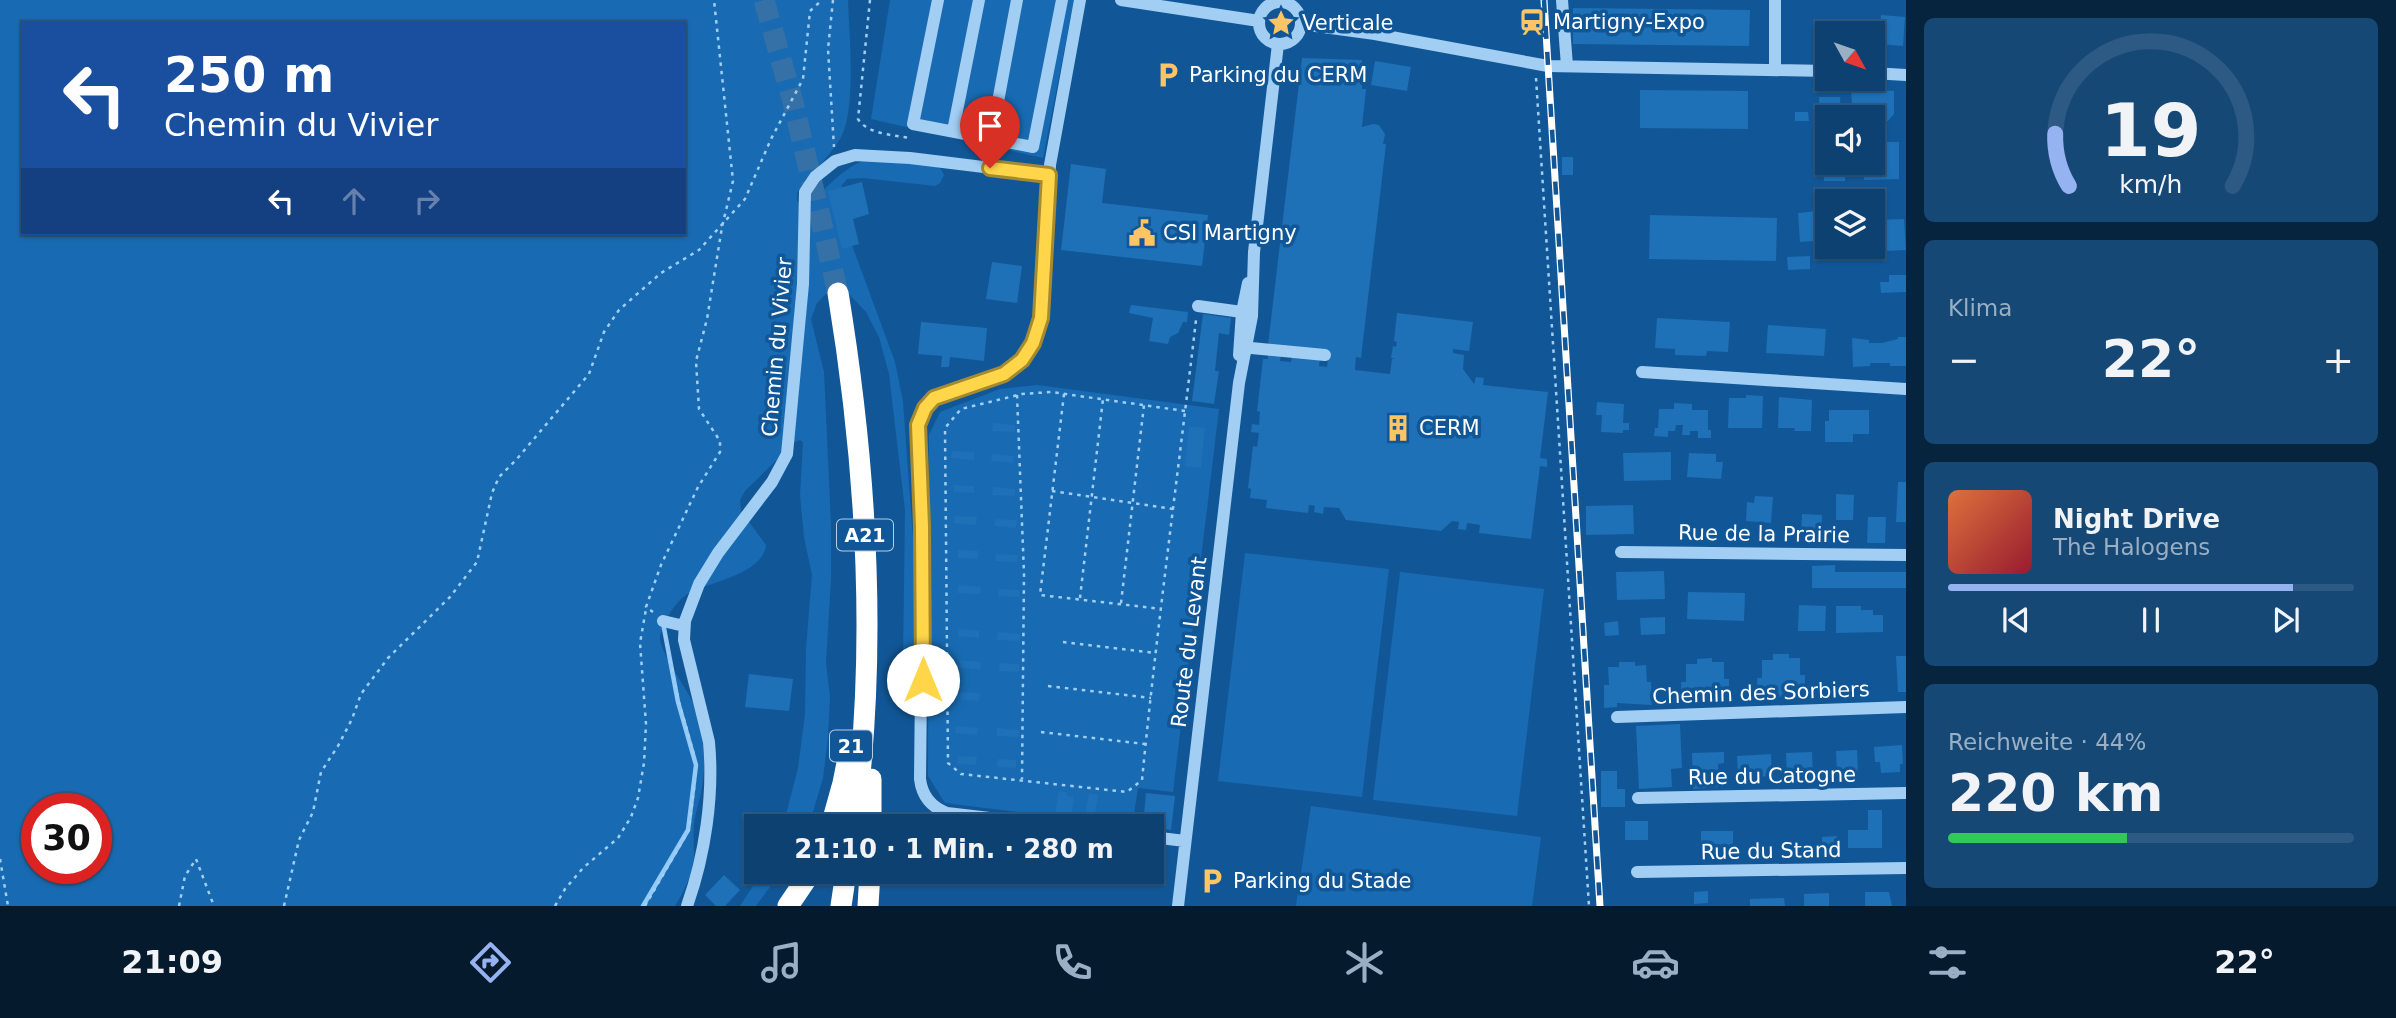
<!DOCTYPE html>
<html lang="de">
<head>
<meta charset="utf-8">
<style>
	body { margin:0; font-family:"DejaVu Sans",sans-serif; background:#164876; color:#f1f3f6; height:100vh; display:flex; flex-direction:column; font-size:26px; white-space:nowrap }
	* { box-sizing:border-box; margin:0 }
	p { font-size:23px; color:#9aafc3 }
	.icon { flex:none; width:38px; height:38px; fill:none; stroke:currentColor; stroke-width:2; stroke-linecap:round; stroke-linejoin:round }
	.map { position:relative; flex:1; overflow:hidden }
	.details { display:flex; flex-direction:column; gap:18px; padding:18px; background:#07243e; width:490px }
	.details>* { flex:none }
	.top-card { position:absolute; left:21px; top:21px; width:665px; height:214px; border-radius:0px; box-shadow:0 2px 5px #0004,0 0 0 2px #2d5a84; background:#1a4fa0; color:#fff; overflow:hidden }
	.needle { width:46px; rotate:130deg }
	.tools { position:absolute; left:1815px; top:21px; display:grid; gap:14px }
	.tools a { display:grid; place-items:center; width:70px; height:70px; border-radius:0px; background:#0d4171; box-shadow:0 2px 5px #0004,0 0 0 2px #2d5a84; font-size:35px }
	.speed { position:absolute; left:21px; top:793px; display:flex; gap:14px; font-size:35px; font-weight:700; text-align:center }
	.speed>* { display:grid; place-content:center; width:91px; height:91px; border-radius:50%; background:#0d4171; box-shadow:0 2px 5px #0004,0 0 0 2px #2d5a84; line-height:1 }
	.speed .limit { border:10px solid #d22; background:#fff; color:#111 }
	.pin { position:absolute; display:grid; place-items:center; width:60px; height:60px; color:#fff; margin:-72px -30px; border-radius:50% 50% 50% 0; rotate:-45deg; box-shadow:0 0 7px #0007 }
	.pin .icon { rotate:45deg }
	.me { position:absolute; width:77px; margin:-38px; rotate:0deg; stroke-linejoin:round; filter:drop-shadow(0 0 5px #0008) }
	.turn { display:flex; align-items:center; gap:24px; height:147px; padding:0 28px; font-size:32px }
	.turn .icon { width:91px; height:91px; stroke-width:2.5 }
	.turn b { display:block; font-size:49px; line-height:60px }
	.lanes { display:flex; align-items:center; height:66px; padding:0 28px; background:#0003; justify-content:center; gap:35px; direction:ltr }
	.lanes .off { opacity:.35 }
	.big { font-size:52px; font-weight:800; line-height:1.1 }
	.details .card { flex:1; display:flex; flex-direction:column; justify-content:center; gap:10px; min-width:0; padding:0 24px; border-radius:10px; background:#164876 }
	.details .dial { align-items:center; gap:0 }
	.dial svg { height:182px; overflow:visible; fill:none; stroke:#2d5a84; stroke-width:7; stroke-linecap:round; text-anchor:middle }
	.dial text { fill:#f1f3f6; stroke:none }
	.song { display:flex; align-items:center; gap:21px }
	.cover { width:84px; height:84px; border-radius:10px; background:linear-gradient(135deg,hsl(20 70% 55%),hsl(350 70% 35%)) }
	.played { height:7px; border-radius:4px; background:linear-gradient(90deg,#95b2f1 85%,#2d5a84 85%) }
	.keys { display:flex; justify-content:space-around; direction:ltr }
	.heat { display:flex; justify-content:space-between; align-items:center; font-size:38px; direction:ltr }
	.charge { height:10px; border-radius:5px; background:linear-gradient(90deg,#34c759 44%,#2d5a84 0) }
	.trip { position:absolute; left:744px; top:814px; width:420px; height:70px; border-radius:0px; background:#0d4171; box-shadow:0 2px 5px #0004,0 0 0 2px #2d5a84; font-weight:800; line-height:70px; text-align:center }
	.tabs { display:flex; height:112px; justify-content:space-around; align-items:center; background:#051a2d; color:#9aafc3 }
	.tabs .icon { width:49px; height:49px }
	.tabs .active { color:#95b2f1 }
	.tabs b { font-size:32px; color:#f1f3f6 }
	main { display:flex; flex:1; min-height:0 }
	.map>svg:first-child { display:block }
	.green { fill:#186bb2; fill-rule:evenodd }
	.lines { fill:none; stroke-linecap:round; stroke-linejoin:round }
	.stream { stroke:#93caf7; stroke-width:4.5 }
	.building { fill:#1e70b7 }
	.highway-tunnel { stroke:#3570a7; stroke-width:21; stroke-dasharray:21 10; stroke-linecap:butt }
	.path { stroke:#a2cef4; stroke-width:2.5; stroke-dasharray:3.5 5; stroke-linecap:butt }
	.minor { stroke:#a2cef4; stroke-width:12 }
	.highway { stroke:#fff; stroke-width:21 }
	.rail-casing { stroke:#fff; stroke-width:7 }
	.rail { stroke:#115797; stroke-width:4.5; stroke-dasharray:13; stroke-linecap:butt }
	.route-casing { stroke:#a68a30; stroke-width:18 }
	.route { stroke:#ffd54a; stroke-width:12 }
	.labels { text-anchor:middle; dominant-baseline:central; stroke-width:7; stroke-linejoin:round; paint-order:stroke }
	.shield { fill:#115797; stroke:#b8cde0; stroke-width:2 }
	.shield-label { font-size:19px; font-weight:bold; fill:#fff }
	.poi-label { font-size:21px; fill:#fff; stroke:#115797; text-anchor:start }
	.street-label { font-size:21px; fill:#fff; stroke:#115797 }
</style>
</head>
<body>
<main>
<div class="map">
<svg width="1906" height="906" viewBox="0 0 1906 906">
	<rect width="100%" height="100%" fill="#115797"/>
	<path class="green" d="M0 0H848C849 34 857 110 840 139 828 158 810 175 797 193V201L801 204H810C825 189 849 161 872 159 889 157 915 163 933 165L941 169 944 175 940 183 935 186 863 178 847 179 842 185 838 198 842 218 895 362 903 402 914 552 917 625 916 655 915 662 910 666 905 664 903 660 905 510 889 374 879 337 866 312 844 289 830 290 817 303 811 319 824 372 831 525V579L826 663 830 697 828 737 823 778 812 815 806 826H783L798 768 805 714 806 649 812 575 804 537 800 495 803 442 800 440 795 442 745 491 740 500 741 511 766 545C763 574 712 581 689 593 675 601 663 622 660 637 658 650 689 692 696 708 706 734 706 766 701 793 699 803 695 814 694 824 693 835 694 846 694 856 693 874 684 891 675 906H0ZM23 23H684V233H23ZM37 808H96V868H37Z
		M890 0H1074L1043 158 871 119Z
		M1037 385 1219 409 1173 792 1138 788 1132 826 945 803 928 776 929 435 940 412 1000 389Z
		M1245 553 1389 569 1362 797 1218 781Z
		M1400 572 1544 589 1517 816 1373 800Z
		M1311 806 1541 837 1532 906H1296Z
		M762 872H781L756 906H740Z"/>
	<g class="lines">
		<path class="stream" d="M643 906 688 830 696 765 678 702 663 623"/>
	</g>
	<path class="building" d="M1573 8 1750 10 1749 46 1573 44Z
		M1881 15 1905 17 1903 46 1879 44Z
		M1302 58 1362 60V89H1366L1362 127 1373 124 1379 125 1385 134 1383 144H1386L1361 358 1356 357 1355 370 1390 374 1392 359 1395 358H1391L1393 346 1396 347 1397 342 1394 341 1397 313 1473 322 1469 351 1453 349V353L1464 355 1463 369 1474 384 1476 377 1484 378 1483 385 1548 392 1540 458 1547 459V467L1540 466 1531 539 1479 533 1480 525 1467 523 1466 530 1458 529 1459 522 1452 521 1441 531 1346 520 1339 508 1324 507 1323 514 1314 512 1315 506 1309 505 1308 513 1266 508 1267 500 1250 498 1251 489 1248 488 1253 446 1257 447 1259 433 1251 432 1252 424 1259 425 1260 412 1257 411 1263 359H1268V353L1281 355 1280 361 1291 362 1292 355 1320 358 1319 366 1327 367 1329 352 1268 345Z
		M1375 61 1411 67 1407 91 1371 85Z
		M1640 90 1748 91V129L1640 128Z
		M1851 90 1894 91V114L1888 121 1872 120V117H1853Z
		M1819 97H1840L1841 117 1820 116Z
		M1795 112H1808L1809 121H1795Z
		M1814 125H1827V150H1814Z
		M1880 142H1899V179L1864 180V163H1872V156L1881 155Z
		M1562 157H1573V175H1562Z
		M1071 164 1106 169 1102 203 1208 215 1202 266 1061 250Z
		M1824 171H1845V181H1824Z
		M862 182 869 214 853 219 859 244 842 249 828 191Z
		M1827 210V240L1800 242 1798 213Z
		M1650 215 1777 218 1776 261 1649 259Z
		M1904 219 1906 250 1866 252V247H1872V220Z
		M1810 256V269L1788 270 1787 257Z
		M992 262 1022 266 1017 303 986 299Z
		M1889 275H1906V292L1881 293 1880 282H1889Z
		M1131 305 1188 312 1187 322H1183L1178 333 1170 337 1168 344 1149 341 1153 318 1129 313Z
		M1203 314 1231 318 1229 335 1219 333 1215 371H1219L1214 404 1192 401Z
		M1657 318 1730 322 1728 352 1707 351 1706 356 1675 355V349L1655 348Z
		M921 322 987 328 984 361 950 357 949 367H941L942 356 918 354Z
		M1768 325 1826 329 1824 356 1766 353Z
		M1898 337H1906V366H1890V363H1870V366L1853 367 1852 338 1869 340V343H1882L1898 339Z
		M1746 395 1763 396 1762 428H1728L1729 398H1746Z
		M1779 397 1812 400 1811 431H1794L1795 428H1778Z
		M1597 402 1624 404 1623 423H1629V430H1623V433L1601 432 1602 415H1596Z
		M1674 403 1692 404V410H1708V430H1711V438H1698V431H1690V435H1682L1683 425H1676L1675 431H1668V437L1654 436 1655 428H1658L1659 409H1674Z
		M1829 410H1869V434H1853V442H1825V421H1829Z
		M993 423 1015 425V432L992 431Z
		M1189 426 1205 428 1201 468 1185 466Z
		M952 451 974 452V460L951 458Z
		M1671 452V480L1624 481 1623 453Z
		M1689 453 1716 454V462H1723L1721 479 1687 477Z
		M992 454 1014 456 1013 463 991 461Z
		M1898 482H1906V522H1896Z
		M954 485 974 486V493L954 492Z
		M993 487 1015 489V496L992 495Z
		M1836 494 1854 495 1853 520H1836Z
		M1755 496 1773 497 1771 523 1746 521 1747 502 1754 503Z
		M1633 505 1634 534 1586 535V506Z
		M1802 514 1822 515 1821 541 1801 540Z
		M955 516 977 517 976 525 954 523Z
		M1868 517H1886L1885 543H1867Z
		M995 519 1017 520 1016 528 994 526Z
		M958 550 978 551V559L958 558Z
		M996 554 1018 555 1017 562 995 561Z
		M1835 565V572H1906V588H1812V566Z
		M1664 571 1665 599 1617 600 1616 572Z
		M958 585 981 587 980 594 958 593Z
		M999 589 1019 590V597L998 596Z
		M1688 592 1745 593 1744 621 1687 619Z
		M1799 605 1826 606 1825 631H1798Z
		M1836 606H1861V610H1873V615H1883V632L1836 633Z
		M1665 617V634L1641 635 1640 618Z
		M1618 621 1619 635 1605 636 1604 623Z
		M959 629 979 631V638L958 636Z
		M998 632 1020 634V641L997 640Z
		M1773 654H1789V658H1800V675H1805V698L1771 696V700H1758L1757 678H1762V660H1773Z
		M1896 656H1906V692H1898Z
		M1712 658V662H1724V679H1729V702L1694 700V704L1682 705 1681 682H1686V664H1697V659Z
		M959 660 981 662 980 669 958 668Z
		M1619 662H1635V666L1646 665 1647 682H1651L1652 705 1617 703V707L1604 708V685H1609L1608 667H1619Z
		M1000 663 1019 664V672L999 671Z
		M749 674 793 679 789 711 745 707Z
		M957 692 980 693 979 701 957 699Z
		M1680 724 1682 768 1671 769 1672 787 1639 789 1636 726Z
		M956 726 978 728 977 735 955 733Z
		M997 728 1019 730V737L997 736Z
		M1902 745 1903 764H1900V772L1881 773 1880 762H1875L1874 747Z
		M1857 750 1858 774 1837 775 1836 751Z
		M1724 752V763L1718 764 1719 787 1693 789 1692 753Z
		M1812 752 1813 776 1787 777 1786 753Z
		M1771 754 1772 776 1738 778 1737 756Z
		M958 756 977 757 976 765 957 764Z
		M998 759 1016 760V768L997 767Z
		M1601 771H1617V789H1625V807H1601Z
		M1059 791 1067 792V796L1074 797 1071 816 1055 814Z
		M1089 793 1098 795 1094 819 1085 817Z
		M1146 793 1175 796 1171 830 1143 826Z
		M1868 810H1882V848H1848V830H1868Z
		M1625 821H1648V840H1625Z
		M1701 831H1733V858H1701Z
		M1837 836 1838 856 1822 857V837Z
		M724 875 740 890 725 906H716L705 895Z
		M1708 891V903L1694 904V892Z
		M1865 892H1889L1892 906H1865Z
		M1829 893V906H1804V894Z
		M1784 898 1785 906H1750V899Z"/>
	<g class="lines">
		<path class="highway-tunnel" d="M764 0 793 102 838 293"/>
		<path class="path" d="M833 0 828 49 834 147
			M870 0 858 119C867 134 894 135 909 138
			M1536 78 1589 906
			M1064 394 1040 595 1162 609
			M1017 395 1024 574 1022 779
			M1185 411 1051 392 1022 394 961 409 945 428 948 763 961 774 1127 792 1142 780C1157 627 1178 474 1196 320
			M1052 491 1173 509
			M1080 598 1103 399
			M1121 603 1144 405
			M653 612 646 607 661 565 698 487 720 452V441L699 409 696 361 707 319 722 227 733 181 714 0
			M665 635 679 702 695 758
			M1063 642 1156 653
			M1048 686 1151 698
			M1041 732 1145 744
			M0 859 8 906
			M179 906 185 876 196 859 214 906
			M284 906 299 840 313 812 321 772 338 746 352 719 361 694 388 658 450 597 477 562 492 493 499 477 516 460 589 374 604 332 619 310 661 273 699 250 745 199 771 139 803 79 810 11 822 0
			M555 906 565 889 583 868 618 838 631 817 638 798 644 763 646 724 640 643 646 609
			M645 906 689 830 695 781"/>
		<path class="minor" d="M938 0 913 124 1033 147 1062 0
			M1121 0 1259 21
			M1562 0 1567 66
			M1259 23a21 21 0 1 1 42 0a21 21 0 1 1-42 0Z
			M1301 24 1375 34 1548 66 1827 71
			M1775 69V0
			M1872 73 1906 75
			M953 131 979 0
			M991 139 1017 0
			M1198 306 1242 312
			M1241 347 1325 355
			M1239 355 1242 312 1248 283
			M1642 372 1906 389
			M1621 552 1906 555
			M663 621 684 626
			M1617 717 1906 707
			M1638 798 1906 793
			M1057 826 947 813C931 807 922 796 920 779L922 596 918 425 925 408 934 398 993 379 1015 367 1027 353 1038 332 1044 289 1050 165 1080 0
			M1152 837 1185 841
			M1637 872 1906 868
			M687 906C705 855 714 796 709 742L684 640 685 621 699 584 718 553 772 482 787 454 803 284 805 192 815 177 835 161 855 155 910 158 1049 175
			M1178 906 1239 383 1252 316 1254 252 1278 44"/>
		<path class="highway" d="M838 293C867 469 878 649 854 826
			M831 826 843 783 851 743
			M871 826V779
			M788 906 811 872
			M841 906 846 872
			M868 906 870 872"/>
		<defs>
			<path id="rail" d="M1544 0 1600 906"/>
		</defs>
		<use href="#rail" class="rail-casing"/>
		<use href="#rail" class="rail"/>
	</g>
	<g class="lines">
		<defs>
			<path id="route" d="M923 680 922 526 918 425 925 408 934 398 1004 374 1022 360 1033 343 1041 318 1049 175 990 168"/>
		</defs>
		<use href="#route" class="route-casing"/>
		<use href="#route" class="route"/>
	</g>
	<defs>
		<symbol id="station-bare" viewBox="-9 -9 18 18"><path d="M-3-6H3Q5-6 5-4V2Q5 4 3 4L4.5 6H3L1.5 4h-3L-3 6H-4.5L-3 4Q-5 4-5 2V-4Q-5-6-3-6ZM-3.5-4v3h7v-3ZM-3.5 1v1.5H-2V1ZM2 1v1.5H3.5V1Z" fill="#ffc564" stroke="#115797" stroke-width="2.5" paint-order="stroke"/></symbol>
		<symbol id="sight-bare" viewBox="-9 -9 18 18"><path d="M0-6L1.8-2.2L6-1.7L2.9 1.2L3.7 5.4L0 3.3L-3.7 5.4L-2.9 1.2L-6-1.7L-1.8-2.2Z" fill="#ffc564" stroke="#115797" stroke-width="2.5" paint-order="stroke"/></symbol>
		<symbol id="parking-bare" viewBox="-9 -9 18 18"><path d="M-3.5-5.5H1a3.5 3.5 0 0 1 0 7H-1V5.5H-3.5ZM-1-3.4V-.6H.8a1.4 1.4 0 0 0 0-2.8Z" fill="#ffc564" stroke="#115797" stroke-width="2.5" paint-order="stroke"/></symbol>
		<symbol id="civic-bare" viewBox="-9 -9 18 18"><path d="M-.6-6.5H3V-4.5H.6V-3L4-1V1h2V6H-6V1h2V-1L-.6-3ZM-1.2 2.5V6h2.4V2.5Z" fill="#ffc564" stroke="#115797" stroke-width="2.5" paint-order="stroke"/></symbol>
		<symbol id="building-bare" viewBox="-9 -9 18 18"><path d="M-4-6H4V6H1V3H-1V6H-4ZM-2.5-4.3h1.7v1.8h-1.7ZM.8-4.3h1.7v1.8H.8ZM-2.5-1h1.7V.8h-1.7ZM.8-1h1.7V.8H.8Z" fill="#ffc564" stroke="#115797" stroke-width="2.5" paint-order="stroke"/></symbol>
	</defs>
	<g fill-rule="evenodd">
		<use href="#station-bare" x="1513" y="3" width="38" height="38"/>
		<use href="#sight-bare" x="1262" y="4" width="38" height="38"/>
		<use href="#parking-bare" x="1149" y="56" width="38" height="38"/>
		<use href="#civic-bare" x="1123" y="214" width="38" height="38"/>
		<use href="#building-bare" x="1379" y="409" width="38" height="38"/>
		<use href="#parking-bare" x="1193" y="862" width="38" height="38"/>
	</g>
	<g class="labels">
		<g class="shield">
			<rect x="837" y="519.5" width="56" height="31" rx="5"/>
			<rect x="830" y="730.5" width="42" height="31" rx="5"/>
		</g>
		<g class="shield-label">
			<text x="865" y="535">A21</text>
			<text x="851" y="746">21</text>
		</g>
		<g class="poi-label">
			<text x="1553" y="22">Martigny-Expo</text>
			<text x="1302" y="23">Verticale</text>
			<text x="1189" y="75">Parking du CERM</text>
			<text x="1163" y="233">CSI Martigny</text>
			<text x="1419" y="428">CERM</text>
			<text x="1233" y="881">Parking du Stade</text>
		</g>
		<g class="street-label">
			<text transform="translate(777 347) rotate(-85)">Chemin du Vivier</text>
			<text transform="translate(1764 534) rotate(1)">Rue de la Prairie</text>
			<text transform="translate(1189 642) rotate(-83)">Route du Levant</text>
			<text transform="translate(1761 693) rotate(-2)">Chemin des Sorbiers</text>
			<text transform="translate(1772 776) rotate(-1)">Rue du Catogne</text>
			<text transform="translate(1771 851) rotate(-1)">Rue du Stand</text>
		</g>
	</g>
</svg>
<div class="tools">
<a><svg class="needle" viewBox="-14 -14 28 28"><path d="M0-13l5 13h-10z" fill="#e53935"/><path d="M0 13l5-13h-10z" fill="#9aafc3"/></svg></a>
<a><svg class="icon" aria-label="sound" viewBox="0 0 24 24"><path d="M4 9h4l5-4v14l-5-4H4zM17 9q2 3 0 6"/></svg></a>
<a><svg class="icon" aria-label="layers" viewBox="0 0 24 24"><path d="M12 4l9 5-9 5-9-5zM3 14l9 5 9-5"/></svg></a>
</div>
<div class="speed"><div class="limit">30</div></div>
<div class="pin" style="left:990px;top:168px;background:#d93025"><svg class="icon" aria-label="arrive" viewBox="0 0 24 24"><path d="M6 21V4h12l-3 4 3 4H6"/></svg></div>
<svg class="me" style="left:923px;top:680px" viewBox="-20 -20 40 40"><circle r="19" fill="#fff"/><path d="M0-13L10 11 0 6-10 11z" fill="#ffd54a"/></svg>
<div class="trip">21:10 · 1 Min. · 280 m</div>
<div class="top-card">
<div class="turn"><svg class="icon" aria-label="left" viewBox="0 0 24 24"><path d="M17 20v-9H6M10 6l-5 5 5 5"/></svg><div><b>250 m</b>Chemin du Vivier</div></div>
<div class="lanes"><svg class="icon" aria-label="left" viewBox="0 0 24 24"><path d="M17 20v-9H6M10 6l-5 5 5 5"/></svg><svg class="icon off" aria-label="ahead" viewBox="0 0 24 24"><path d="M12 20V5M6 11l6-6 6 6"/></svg><svg class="icon off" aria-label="right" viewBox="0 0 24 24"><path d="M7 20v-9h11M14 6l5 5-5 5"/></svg></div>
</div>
</div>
<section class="details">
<div class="card dial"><svg viewBox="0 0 100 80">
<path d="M14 69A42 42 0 1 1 86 69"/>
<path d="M14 69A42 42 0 0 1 8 46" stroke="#95b2f1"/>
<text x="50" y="56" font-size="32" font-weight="700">19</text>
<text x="50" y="72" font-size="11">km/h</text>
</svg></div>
<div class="card"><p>Klima</p>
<div class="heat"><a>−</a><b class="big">22°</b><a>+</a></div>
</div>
<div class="card">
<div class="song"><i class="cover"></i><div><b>Night Drive</b><p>The Halogens</p></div></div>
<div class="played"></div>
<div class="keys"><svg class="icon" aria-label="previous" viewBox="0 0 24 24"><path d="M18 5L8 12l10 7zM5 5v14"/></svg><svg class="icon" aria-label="pause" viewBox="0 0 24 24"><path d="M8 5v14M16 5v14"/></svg><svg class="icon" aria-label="next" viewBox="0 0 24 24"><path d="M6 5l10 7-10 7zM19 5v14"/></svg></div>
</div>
<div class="card"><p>Reichweite · 44%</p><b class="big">220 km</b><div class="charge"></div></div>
</section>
</main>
<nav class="tabs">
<b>21:09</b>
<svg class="icon active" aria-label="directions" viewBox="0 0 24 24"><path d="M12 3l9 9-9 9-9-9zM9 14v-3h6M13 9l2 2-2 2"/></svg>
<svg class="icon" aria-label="music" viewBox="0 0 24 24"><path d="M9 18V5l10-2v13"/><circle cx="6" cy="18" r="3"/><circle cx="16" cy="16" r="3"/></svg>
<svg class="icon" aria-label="phone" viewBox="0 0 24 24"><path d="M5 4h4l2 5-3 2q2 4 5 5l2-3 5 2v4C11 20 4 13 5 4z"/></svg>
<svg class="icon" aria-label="climate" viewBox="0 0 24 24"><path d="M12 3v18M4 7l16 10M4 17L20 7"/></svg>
<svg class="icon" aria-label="car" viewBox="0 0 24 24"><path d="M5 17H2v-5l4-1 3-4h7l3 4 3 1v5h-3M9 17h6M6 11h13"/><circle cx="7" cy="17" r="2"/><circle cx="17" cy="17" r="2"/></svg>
<svg class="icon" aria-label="filters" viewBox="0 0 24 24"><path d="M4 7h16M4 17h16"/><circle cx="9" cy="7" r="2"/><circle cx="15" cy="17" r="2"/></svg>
<b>22°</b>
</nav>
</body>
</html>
